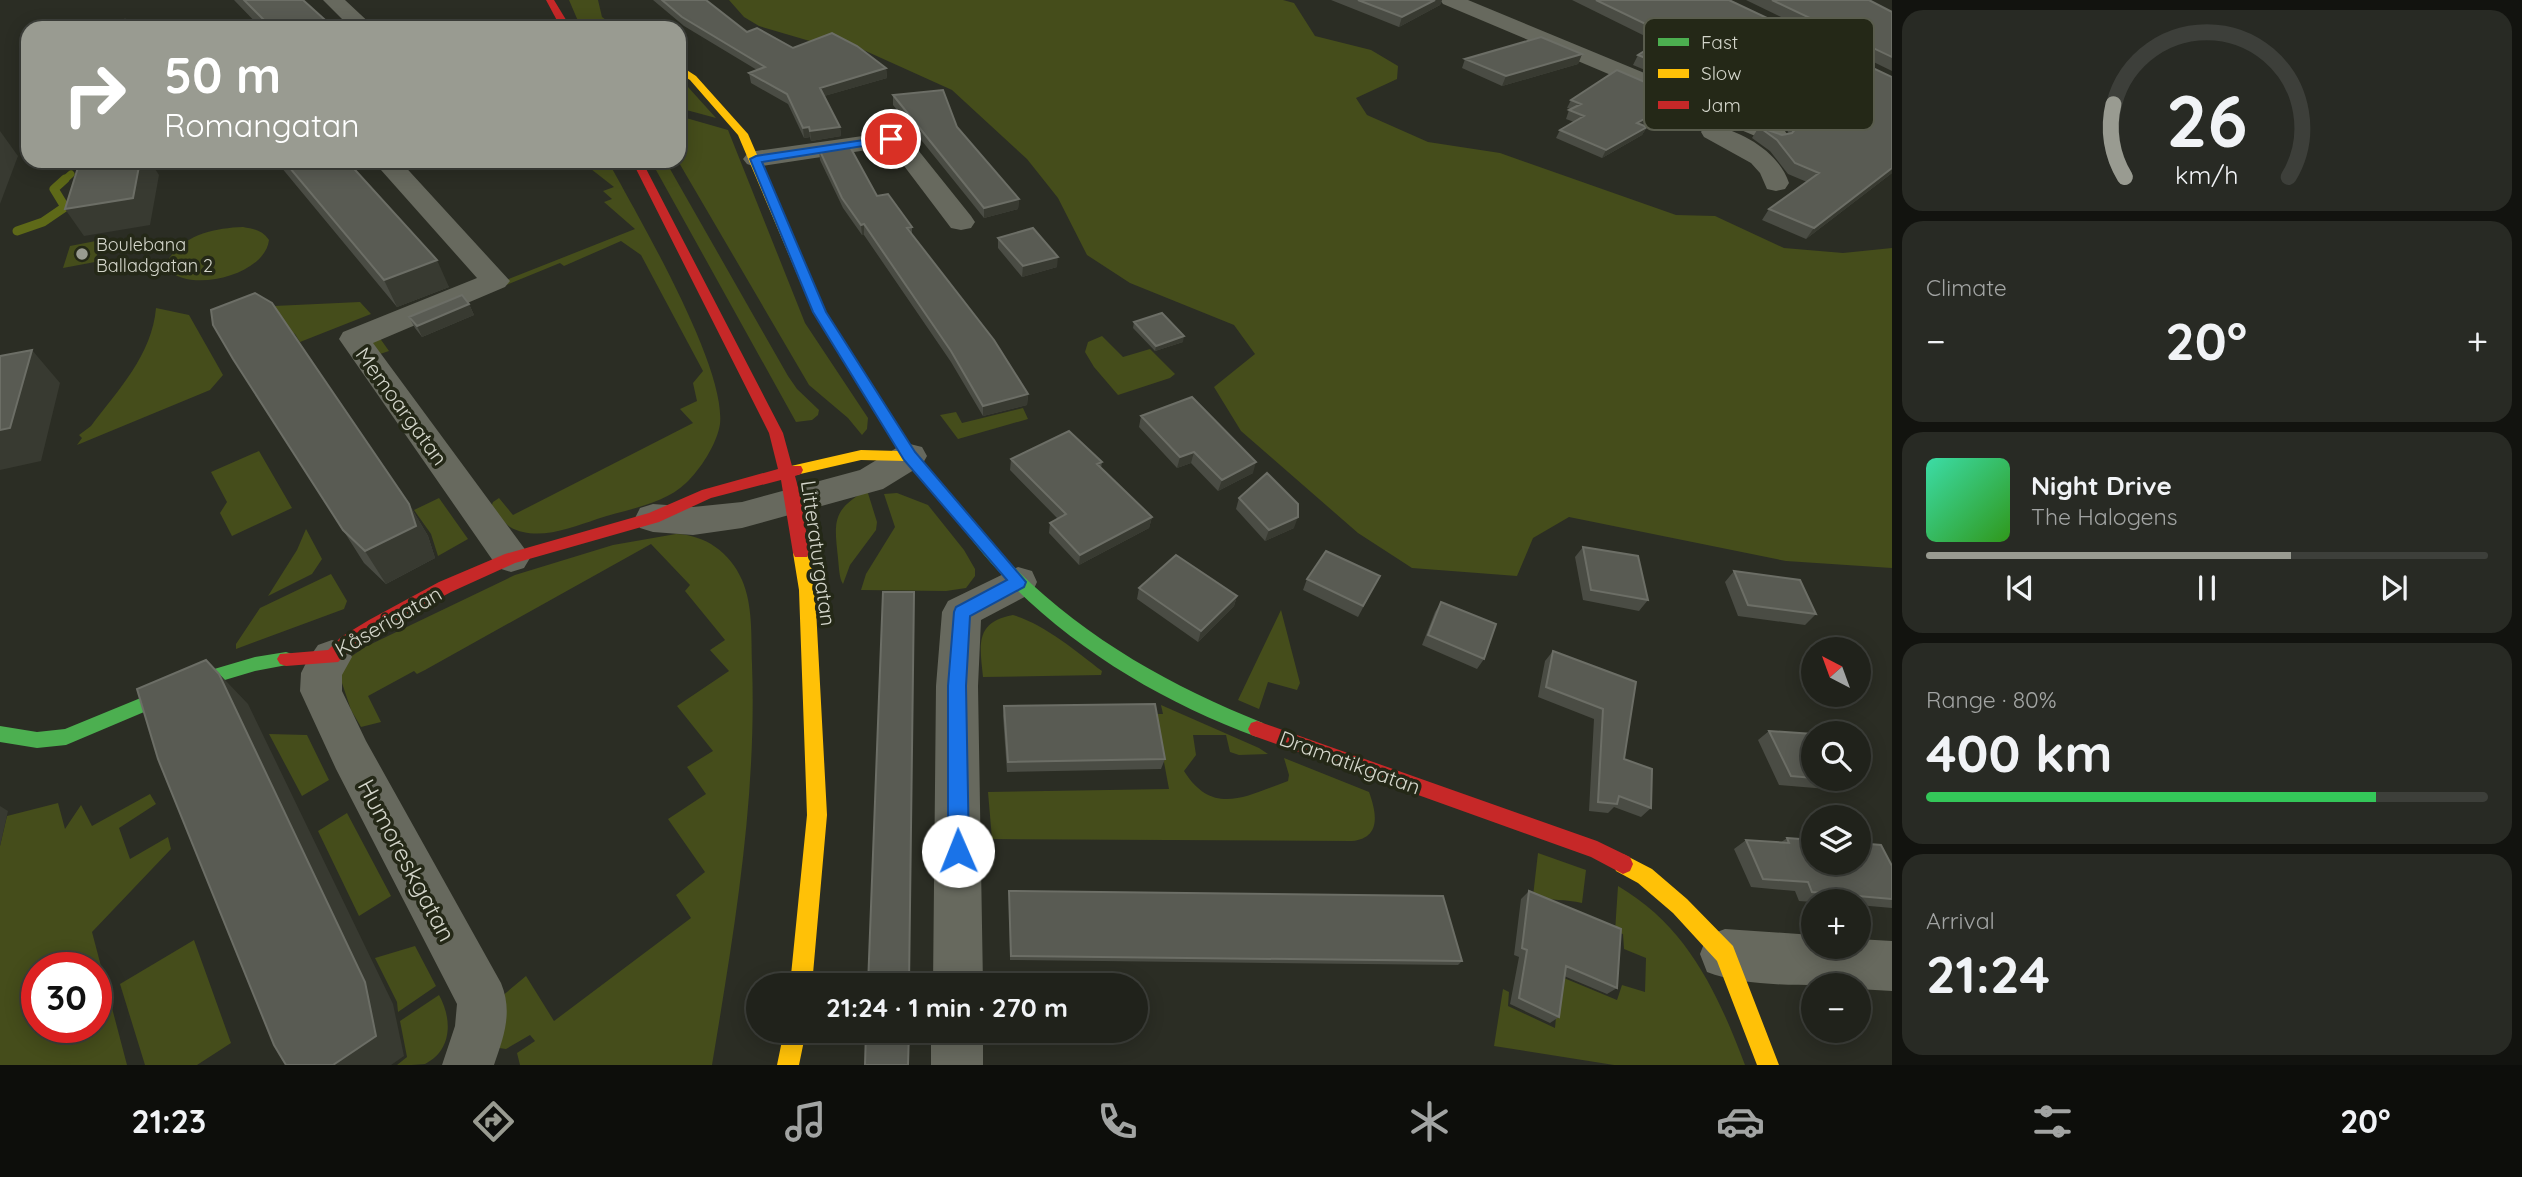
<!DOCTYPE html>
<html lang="en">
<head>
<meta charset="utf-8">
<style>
	body { margin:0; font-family:Quicksand,sans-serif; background:#282a24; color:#f1f3f6; height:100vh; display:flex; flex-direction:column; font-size:26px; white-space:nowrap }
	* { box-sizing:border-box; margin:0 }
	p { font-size:23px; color:#a2a4a3 }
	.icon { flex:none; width:38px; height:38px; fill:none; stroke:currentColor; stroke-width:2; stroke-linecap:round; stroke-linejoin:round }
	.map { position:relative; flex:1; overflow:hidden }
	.sheet { display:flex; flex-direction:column; gap:10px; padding:10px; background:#12130f; width:630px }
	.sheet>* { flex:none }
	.top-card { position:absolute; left:21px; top:21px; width:665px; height:147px; border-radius:21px; box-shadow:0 4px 18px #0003,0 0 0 2px #3d3f3a; background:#999b91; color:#fff; overflow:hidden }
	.needle { width:46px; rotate:319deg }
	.buttons { position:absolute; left:1801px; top:637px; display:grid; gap:14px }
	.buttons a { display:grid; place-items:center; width:70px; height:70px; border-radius:50%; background:#20221b; box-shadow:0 4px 18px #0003,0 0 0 2px #3d3f3a; font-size:35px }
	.speed { position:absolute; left:21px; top:952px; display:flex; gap:14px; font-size:35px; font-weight:700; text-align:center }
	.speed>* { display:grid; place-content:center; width:91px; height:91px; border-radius:50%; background:#20221b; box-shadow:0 4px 18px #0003,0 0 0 2px #3d3f3a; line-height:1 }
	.speed .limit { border:10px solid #d22; background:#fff; color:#111 }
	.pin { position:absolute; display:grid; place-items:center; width:60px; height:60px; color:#fff; margin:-30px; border:4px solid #fff; border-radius:50%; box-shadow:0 2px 7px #0007 }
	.me { position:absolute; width:77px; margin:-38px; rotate:359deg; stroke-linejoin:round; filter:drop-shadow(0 0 5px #0008) }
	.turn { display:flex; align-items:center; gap:24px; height:147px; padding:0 28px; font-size:32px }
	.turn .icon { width:91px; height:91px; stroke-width:2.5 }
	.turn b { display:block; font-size:49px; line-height:60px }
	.big { font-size:52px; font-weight:700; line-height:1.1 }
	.sheet .card { flex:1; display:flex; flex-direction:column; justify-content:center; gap:10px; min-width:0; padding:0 24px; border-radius:21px; background:#282a24 }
	.sheet .dial { align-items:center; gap:0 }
	.dial svg { height:182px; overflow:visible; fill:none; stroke:#3d3f3a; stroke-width:7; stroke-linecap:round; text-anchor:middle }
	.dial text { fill:#f1f3f6; stroke:none }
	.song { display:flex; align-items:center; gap:21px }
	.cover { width:84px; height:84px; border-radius:10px; background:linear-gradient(135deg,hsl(160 70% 55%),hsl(110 70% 35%)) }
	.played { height:7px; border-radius:4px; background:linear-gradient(90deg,#999b91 65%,#3d3f3a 65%) }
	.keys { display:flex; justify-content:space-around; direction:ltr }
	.heat { display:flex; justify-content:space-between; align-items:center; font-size:38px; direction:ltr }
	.charge { height:10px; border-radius:5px; background:linear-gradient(90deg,#34c759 80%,#3d3f3a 0) }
	.trip { position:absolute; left:746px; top:973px; width:402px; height:70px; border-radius:35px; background:#20221b; box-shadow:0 4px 18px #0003,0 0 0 2px #3d3f3a; font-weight:700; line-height:70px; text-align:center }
	.dock { display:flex; height:112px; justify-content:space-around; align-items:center; background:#0d0e0b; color:#a2a4a3 }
	.dock .icon { width:49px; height:49px }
	.dock .selected { color:#999b91 }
	.dock b { font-size:32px; color:#f1f3f6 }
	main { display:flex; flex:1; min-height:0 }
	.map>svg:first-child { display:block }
	.green { fill:#454d1b; fill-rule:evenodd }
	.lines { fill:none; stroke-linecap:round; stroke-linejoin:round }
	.stream-far1 { stroke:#5e6918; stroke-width:7 }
	.stream { stroke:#5e6918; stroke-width:9 }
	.street { fill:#67695e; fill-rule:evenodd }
	.fast { fill:#4caf50; fill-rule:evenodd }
	.slow { fill:#ffc107; fill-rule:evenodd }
	.jam { fill:#c62828; fill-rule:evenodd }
	.wall { fill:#4a4c44 }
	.shaded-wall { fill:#383a31 }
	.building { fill:#595b53; stroke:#6c6e66; stroke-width:2 }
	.route { fill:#1a73e8; stroke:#114b97; stroke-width:2 }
	.poi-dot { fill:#999b91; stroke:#242817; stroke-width:2.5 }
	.labels { text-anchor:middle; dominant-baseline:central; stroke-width:7; stroke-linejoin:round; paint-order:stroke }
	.far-poi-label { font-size:18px; fill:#d4d6cb; stroke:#242817; text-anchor:start }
	.street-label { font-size:21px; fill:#d4d6cb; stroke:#242817 }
	.near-street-label { font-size:24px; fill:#d4d6cb; stroke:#242817 }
	.key { fill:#242817; stroke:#595c4d; stroke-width:2 }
	.key-label { font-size:19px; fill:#d4d6cb }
</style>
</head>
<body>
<main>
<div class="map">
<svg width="1892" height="1065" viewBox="0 0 1892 1065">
	<rect width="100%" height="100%" fill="#2b2d24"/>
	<path class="green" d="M569 0H598L602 17 617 28H581Z
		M729 0H1283L1294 3 1315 36 1371 50 1398 66 1397 79 1356 98 1367 115 1428 142 1500 153 1676 215 1715 216 1784 248 1843 253 1892 248V568L1786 561 1569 517 1533 538 1517 576 1412 568 1358 533 1241 431 1214 387 1255 354 1234 325 1130 283 1087 255 1058 198 1027 159 952 90 848 43 820 44 759 26 744 17Z
		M679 85 688 87 716 118 679 108Z
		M679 116 728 130 805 323 868 418 867 429 862 435 848 418 809 385 678 161Z
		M599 161H608C638 217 726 365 720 424 717 444 700 470 686 483 665 504 624 510 597 519 571 528 536 542 510 527 503 522 497 513 491 507L493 502 499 498 513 515 693 423 680 409 697 401 693 383 703 371 641 255 621 241 564 266 560 263 379 337 389 351 377 355 371 343 380 330 635 229 604 202 612 199 603 191 614 187 591 169 602 165Z
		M651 161 666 162 788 376 797 389 819 410 818 415 812 420 796 422Z
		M243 227C254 229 262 230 269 240 265 275 192 293 168 270L167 262C182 235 214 228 243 227Z
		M101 240 95 262 63 268 70 246Z
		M360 302 371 314 300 342 295 334 277 324 248 335 274 306Z
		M156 308 189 315 223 375 210 390 77 445 82 438 79 435 91 426C118 390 152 355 156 308Z
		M1102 336 1123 357 1150 349 1175 374 1170 378 1118 395 1094 367 1085 352 1088 342Z
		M1023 408 1028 419 958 439 940 415 956 412 962 423Z
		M259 451 292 508 232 536 220 513 227 502 211 472Z
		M867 490 877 522 876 530 850 565 843 584C839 578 839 567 838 558 834 521 832 510 867 490Z
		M897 493 928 505 964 550 975 569V576L966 588 946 591 861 590 866 574 895 527 884 494Z
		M439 498 468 539 438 556 431 534 414 510Z
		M306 529 322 559 312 574 268 596 297 550Z
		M676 534C705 535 730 552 742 580 753 605 751 636 752 664 757 799 734 932 712 1065H520L517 1053 535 1041 530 1035 506 1049 499 1048 501 997 526 976 554 1021 691 918 676 895 705 872 668 819 706 794 687 767 713 751 677 706 729 671 710 650 725 640 685 591 690 585 651 544 425 670 417 674 414 671 368 696 381 722 361 727 351 710 340 677 349 658 365 647 515 575 613 545Z
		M331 574 347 601 344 609 236 649V644L260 608Z
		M1281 610 1300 683 1297 690 1268 682 1259 709 1238 700Z
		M1013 615C1044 624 1076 651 1102 671L1101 675 983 677C980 646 974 622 1013 615Z
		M1161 705 1259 748 1268 754 1239 755 1230 752 1226 735H1193L1196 755 1184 771C1213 817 1246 796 1288 781L1289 775 1284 758 1369 792C1377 814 1381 838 1352 841L992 839 988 792 1169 789 1155 714H1163Z
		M269 734 307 735 329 780 302 796Z
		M150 794 156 804 119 828 130 859 168 837 171 849 92 932 127 1065H0V846L7 816 58 803 65 829 81 805 92 826ZM37 968H96V1027H37Z
		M347 813 391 896 359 916 318 831Z
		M1538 853 1586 870 1582 903C1566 899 1550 901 1533 896Z
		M1618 886C1688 927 1718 994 1745 1065H1614L1494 1046 1503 989 1509 992 1508 1006 1555 1028 1559 985 1523 961 1617 1000 1622 985 1645 992 1646 958 1624 949 1623 934 1615 932Z
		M194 940 231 1043 197 1065H145L120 984Z
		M415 946 436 986 398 1012 397 1002 375 958Z
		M439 995C452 1018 453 1050 425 1064 418 1065 405 1065 397 1065L407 1057 400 1021Z"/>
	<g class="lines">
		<path class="stream-far1" d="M63 181 71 174"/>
		<path class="stream" d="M17 231 43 222 65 207 54 189 65 179"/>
		<path class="street" d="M323 0H345L375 28H351Z
			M1440 0H1468L1785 131 1788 136 1785 141 1776 143 1767 141 1443 4Z
			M1713 125C1743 132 1779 152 1789 183L1785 189 1776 191 1767 189 1760 173 1751 163 1704 137 1701 132 1704 127Z
			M891 132 910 140 971 216 975 222 971 228 961 230 951 228 892 150 887 147 756 167 747 164 743 159 747 154 756 151Z
			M373 161H400L510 281 505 287 373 343 524 548 530 558 524 568 511 572 498 568 339 339 343 332 477 278Z
			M910 444 922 447 927 456 922 465 883 489 742 528 693 535 653 532 640 528 635 518 640 508 653 504 693 507 742 502 860 470 898 447Z
			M1018 567 1032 571 1037 582 1032 593 981 620 978 686 983 985H933L936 686 942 612 948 601Z
			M332 640 346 645 352 657 342 675V691L366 741 501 983C513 1012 504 1036 494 1065H442L455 1026 457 1004 336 769 300 691 301 673 307 661 318 645Z
			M1725 929 1813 935V947H1858V939L1892 941V991L1858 989V985C1815 985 1747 988 1707 972L1700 954 1707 936Z
			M931 1031H983V1065H931Z"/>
		<path class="fast" d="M956 504 961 506C980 528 998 551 1018 571 1088 640 1173 687 1263 723L1266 729 1263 735 1257 737C1164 703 1075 650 1006 579 986 559 969 536 951 514L948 510Z
			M286 652 292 654 295 659 292 664 255 671 208 685 66 745 37 748 0 742V726L37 732 65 729 204 672 255 657Z"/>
		<path class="slow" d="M679 65 696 76 748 134 825 312 915 452 961 506 964 510 961 514H951L906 461 861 460 796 475 791 474 789 470 791 466 861 450 899 451 813 312 738 135 690 80 679 73Z
			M801 547 807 549 809 553 815 590 827 815 812 985H790L807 815 799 590 793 553 795 549Z
			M1623 854 1652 869 1687 899 1733 946 1779 1065H1757L1717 961 1673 913 1638 883 1616 871 1613 864 1616 857Z
			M784 1031H806L799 1065H777Z"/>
		<path class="jam" d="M546 0H554L571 28H561Z
			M632 161H642L783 433 792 466H801L803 470 801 474 795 476 802 502 809 553 807 557H795L793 553 781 480 711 498 659 522 515 563 451 592 381 630 353 647 338 662 286 666 280 664 277 659 280 654 328 650 341 637 369 620 439 582 505 554 649 513 702 490 778 469 769 433Z
			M1257 721 1597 841 1630 857 1633 864 1630 871 1623 874 1591 857 1251 735 1248 729 1251 723Z"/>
	</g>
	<path class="wall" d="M234 0H303L334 28H261Z
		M653 0H706L747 32 793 48 886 68 887 78 824 96 840 127 841 136 811 141 810 137 804 138 788 104 751 83 749 73 757 70 684 26Z
		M1331 0H1442L1440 5 1399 27Z
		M1572 0H1729L1892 173 1806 239 1762 220 1769 209 1807 182 1788 174 1770 151 1752 138 1759 127 1782 135 1789 134 1787 130 1773 123 1780 113 1786 109 1784 107 1760 67 1715 93 1707 89 1700 93 1633 65 1638 55 1665 38 1655 41Z
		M1746 0H1869L1892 12V71Z
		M1582 54 1578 64 1502 86 1462 68 1465 59Z
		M893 95 957 127 1019 199 1018 209 984 218 893 105Z
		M1571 100 1677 106 1643 125 1647 127 1642 135 1602 158 1556 138 1560 130 1574 122 1566 119 1569 110 1571 109 1567 108Z
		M819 149 877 196 912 227V234L1028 394 1027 405 983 416 951 362 864 235H862L843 208 820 160Z
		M276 161H347L449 287 397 307Z
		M998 238 1057 267 1022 277 998 248Z
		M469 304 474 315 422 337 415 328 409 317Z
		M1134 322 1183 342 1155 351 1133 328Z
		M1141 416 1253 473 1218 491 1191 463 1177 468 1139 427Z
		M1011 459 1102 462 1101 468 1152 517 1149 528 1079 565 1049 533 1050 523 1058 519 1010 470Z
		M1239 498 1294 528 1265 541 1236 509Z
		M409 504 428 536 435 558 386 584 364 563 343 530Z
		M1583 547 1648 600 1639 611 1583 600 1575 557Z
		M1734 571 1816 614 1805 625 1738 616 1725 582Z
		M1380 576 1358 617 1303 590 1307 579Z
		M1139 588 1237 596 1234 606 1198 642 1137 599Z
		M1441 602 1484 659 1477 669 1422 645 1435 612Z
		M1553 651 1636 682 1624 759 1651 808 1641 817 1614 807 1608 813 1589 811 1594 719 1538 697 1545 661Z
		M1004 706 1165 759 1161 769 1007 772 1003 716Z
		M1769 731 1813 734V779H1851L1852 781 1839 790 1779 785 1758 740Z
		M1787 838 1892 866V908L1858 905V901L1813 902 1799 901 1795 891 1751 887 1734 849 1746 840 1780 843Z
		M1009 891 1462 961 1458 965 1010 960Z
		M1529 891 1617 988 1607 994 1564 976 1559 1017 1550 1023 1510 1004 1519 957 1514 955 1521 899Z"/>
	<path class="shaded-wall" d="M1435 0H1442L1440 5 1399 27 1402 17Z
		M124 20 129 28H121Z
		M1689 23 1683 33 1655 41 1660 31Z
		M1582 54 1578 64 1502 86 1506 76Z
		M1766 57 1760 67 1715 93 1720 83Z
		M886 68 887 78 821 97 820 88Z
		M1713 79 1707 89 1700 93 1706 83Z
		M1682 98 1677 106 1632 131 1637 123Z
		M809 127 810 137 804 138 803 128Z
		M840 127 841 136 811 141 810 131Z
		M1647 127 1642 135 1602 158 1606 150Z
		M0 131 18 156 0 204Z
		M140 161H150L159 175 150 225 84 236 65 209Z
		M1892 168V173L1806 239 1814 228Z
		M1019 199 1018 209 984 218V208Z
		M864 224V235H862L861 225Z
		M1058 257 1057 267 1022 277 1023 266Z
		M437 260 449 287 397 307 384 280Z
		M469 304 474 315 422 337 417 326Z
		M1184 336 1183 342 1155 351 1156 346Z
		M32 350 60 383 41 461 0 470V430Z
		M1028 394 1027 405 983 416V406Z
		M1194 452 1191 463 1177 468 1180 457Z
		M1256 462 1253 473 1218 491 1222 480Z
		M409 504 428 536 435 558 386 584 365 551Z
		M1152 517 1149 528 1079 565 1080 555Z
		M1298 517 1294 528 1265 541 1269 530Z
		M1237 596 1234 606 1198 642 1201 631Z
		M206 660 248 704 393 1004 404 1056 391 1065H333Z
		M0 806 8 811 0 846Z"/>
	<path class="building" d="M244 0H303L334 28H272Z
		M662 0H706L747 32 757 28 793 48 832 33 857 46 886 68 820 88 840 127 810 131 809 127 803 128 787 94 749 73 765 67 682 17Z
		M1358 0H1435L1402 17Z
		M1596 0H1729L1892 77V168L1814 228 1769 209 1819 173 1795 163 1777 140 1759 127 1782 135 1792 133 1797 127 1794 119 1780 113 1798 101 1791 97 1766 57 1720 83 1713 79 1706 83 1638 55 1689 23 1660 31Z
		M1772 0H1869L1892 12V57Z
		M124 20 121 28H65Z
		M1541 37 1582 54 1506 76 1465 59Z
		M1617 70 1682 98 1637 123 1647 127 1606 150 1560 130 1584 116 1569 110 1581 104 1571 100Z
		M943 90 957 127 1019 199 984 208 893 95Z
		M849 145 877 196 888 194 912 227 907 228 994 340 1028 394 983 406 951 351 864 224 861 225 842 198 819 149Z
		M80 161H140L133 198 65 209Z
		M284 161H347L437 260 384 280Z
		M1033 228 1058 257 1023 266 998 238Z
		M255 293 272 303 409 504 416 526 365 551 343 530 233 359 213 325 211 310Z
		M462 295 469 304 417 326 409 317Z
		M1162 313 1184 336 1156 346 1134 322Z
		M32 350 10 428 0 430V356Z
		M1192 397 1256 462 1222 480 1194 452 1180 457 1141 416Z
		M1069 431 1102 462 1097 464 1152 517 1080 555 1050 523 1066 514 1011 459Z
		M1267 473 1298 504V517L1269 530 1239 498Z
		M1583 547 1638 556 1648 600 1591 590Z
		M1326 551 1380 576 1363 606 1307 579Z
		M1176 555 1237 596 1201 631 1139 588Z
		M1734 571 1800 580 1816 614 1748 605Z
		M883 592H914L909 985H868Z
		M1441 602 1496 624 1484 659 1428 635Z
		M1553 651 1636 682 1624 759 1652 769 1651 808 1619 796 1617 804 1598 802 1603 709 1546 687Z
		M206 660 219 674 365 982 376 1036 333 1065H286L274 1045 158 759 137 689Z
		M1155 704 1165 759 1008 762 1004 706Z
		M1769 731 1813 734V778L1791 776Z
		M1827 779H1851L1852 781Z
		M1787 838 1813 840V863H1858V843L1881 845 1892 866V899L1812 892 1808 882 1763 879 1746 840 1789 843Z
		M1009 891 1443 896 1462 961 1011 956Z
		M1529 891 1621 929 1617 988 1566 966 1559 1017 1519 998 1527 950 1522 948Z
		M866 1031H909L908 1065H865Z"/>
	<path class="route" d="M891 136 895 137V141L762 162 826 312 915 452 1026 582 1024 587 970 616 966 686 969 851 966 858 958 861 951 858 948 851V686L954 612 956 607 1007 580 904 460 813 312 750 159 756 156Z"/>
	<circle class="poi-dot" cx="82" cy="254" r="7"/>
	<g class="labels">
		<g class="far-poi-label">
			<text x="96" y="244">Boulebana<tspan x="96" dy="21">Balladgatan 2</tspan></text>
		</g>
		<g class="street-label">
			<text transform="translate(402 406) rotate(54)">Memoargatan</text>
			<text transform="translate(819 553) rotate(82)">Litteraturgatan</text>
			<text transform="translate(388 621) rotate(-30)">Kåserigatan</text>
			<text transform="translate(1350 762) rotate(20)">Dramatikgatan</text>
		</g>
		<g class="near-street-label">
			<text transform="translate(407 860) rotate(62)">Humoreskgatan</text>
		</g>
	</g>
	<rect x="1644" y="18" width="230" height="112" rx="10" class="key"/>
	<rect x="1658" y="38" width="31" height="8" fill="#4caf50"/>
	<rect x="1658" y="69" width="31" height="9" fill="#ffc107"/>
	<rect x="1658" y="101" width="31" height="8" fill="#c62828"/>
	<g class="key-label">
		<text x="1701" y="49">Fast</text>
		<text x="1701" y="80">Slow</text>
		<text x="1701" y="112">Jam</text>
	</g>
</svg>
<div class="buttons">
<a><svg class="needle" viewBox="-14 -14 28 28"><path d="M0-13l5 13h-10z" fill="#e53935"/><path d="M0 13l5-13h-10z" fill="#a2a4a3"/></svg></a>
<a><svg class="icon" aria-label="search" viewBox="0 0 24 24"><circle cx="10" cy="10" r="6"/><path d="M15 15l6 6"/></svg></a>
<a><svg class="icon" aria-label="layers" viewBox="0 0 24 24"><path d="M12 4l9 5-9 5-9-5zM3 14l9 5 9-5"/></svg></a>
<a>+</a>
<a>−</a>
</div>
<div class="speed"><div class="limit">30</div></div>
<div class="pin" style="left:891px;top:139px;background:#d93025"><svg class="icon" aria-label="arrive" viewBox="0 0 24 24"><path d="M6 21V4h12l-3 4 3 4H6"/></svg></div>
<svg class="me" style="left:958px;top:851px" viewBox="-20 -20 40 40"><circle r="19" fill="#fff"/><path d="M0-13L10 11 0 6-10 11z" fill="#1a73e8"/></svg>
<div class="trip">21:24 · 1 min · 270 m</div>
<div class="top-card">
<div class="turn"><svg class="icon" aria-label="right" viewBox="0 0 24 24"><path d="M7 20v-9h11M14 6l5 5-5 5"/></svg><div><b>50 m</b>Romangatan</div></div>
</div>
</div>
<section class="sheet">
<div class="card dial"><svg viewBox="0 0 100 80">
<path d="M14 69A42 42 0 1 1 86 69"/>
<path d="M14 69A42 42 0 0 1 9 37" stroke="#999b91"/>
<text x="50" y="56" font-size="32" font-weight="700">26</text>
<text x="50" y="72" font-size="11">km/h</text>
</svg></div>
<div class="card"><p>Climate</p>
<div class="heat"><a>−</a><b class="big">20°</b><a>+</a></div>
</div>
<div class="card">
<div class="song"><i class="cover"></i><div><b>Night Drive</b><p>The Halogens</p></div></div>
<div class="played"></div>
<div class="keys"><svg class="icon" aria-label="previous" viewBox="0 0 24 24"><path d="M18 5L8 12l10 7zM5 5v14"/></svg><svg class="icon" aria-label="pause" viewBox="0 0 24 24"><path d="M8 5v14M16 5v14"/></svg><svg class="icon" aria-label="next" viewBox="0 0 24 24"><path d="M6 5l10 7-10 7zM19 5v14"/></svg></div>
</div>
<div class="card"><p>Range · 80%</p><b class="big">400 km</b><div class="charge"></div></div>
<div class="card"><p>Arrival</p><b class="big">21:24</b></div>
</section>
</main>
<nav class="dock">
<b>21:23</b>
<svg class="icon selected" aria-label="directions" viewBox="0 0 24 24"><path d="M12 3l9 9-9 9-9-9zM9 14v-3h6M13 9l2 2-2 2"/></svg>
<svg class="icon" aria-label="music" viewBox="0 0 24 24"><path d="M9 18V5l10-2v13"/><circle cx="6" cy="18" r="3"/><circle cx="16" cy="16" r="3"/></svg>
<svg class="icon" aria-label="phone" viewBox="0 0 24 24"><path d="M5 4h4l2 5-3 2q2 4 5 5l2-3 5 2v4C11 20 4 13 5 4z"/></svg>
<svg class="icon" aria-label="climate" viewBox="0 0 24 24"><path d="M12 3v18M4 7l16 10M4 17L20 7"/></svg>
<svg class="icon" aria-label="car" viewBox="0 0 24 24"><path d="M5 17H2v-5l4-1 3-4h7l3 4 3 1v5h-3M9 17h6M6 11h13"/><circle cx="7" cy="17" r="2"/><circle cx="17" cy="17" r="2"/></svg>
<svg class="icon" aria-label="filters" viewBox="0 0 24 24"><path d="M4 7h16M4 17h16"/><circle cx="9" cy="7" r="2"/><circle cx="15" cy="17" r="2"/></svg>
<b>20°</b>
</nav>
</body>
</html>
